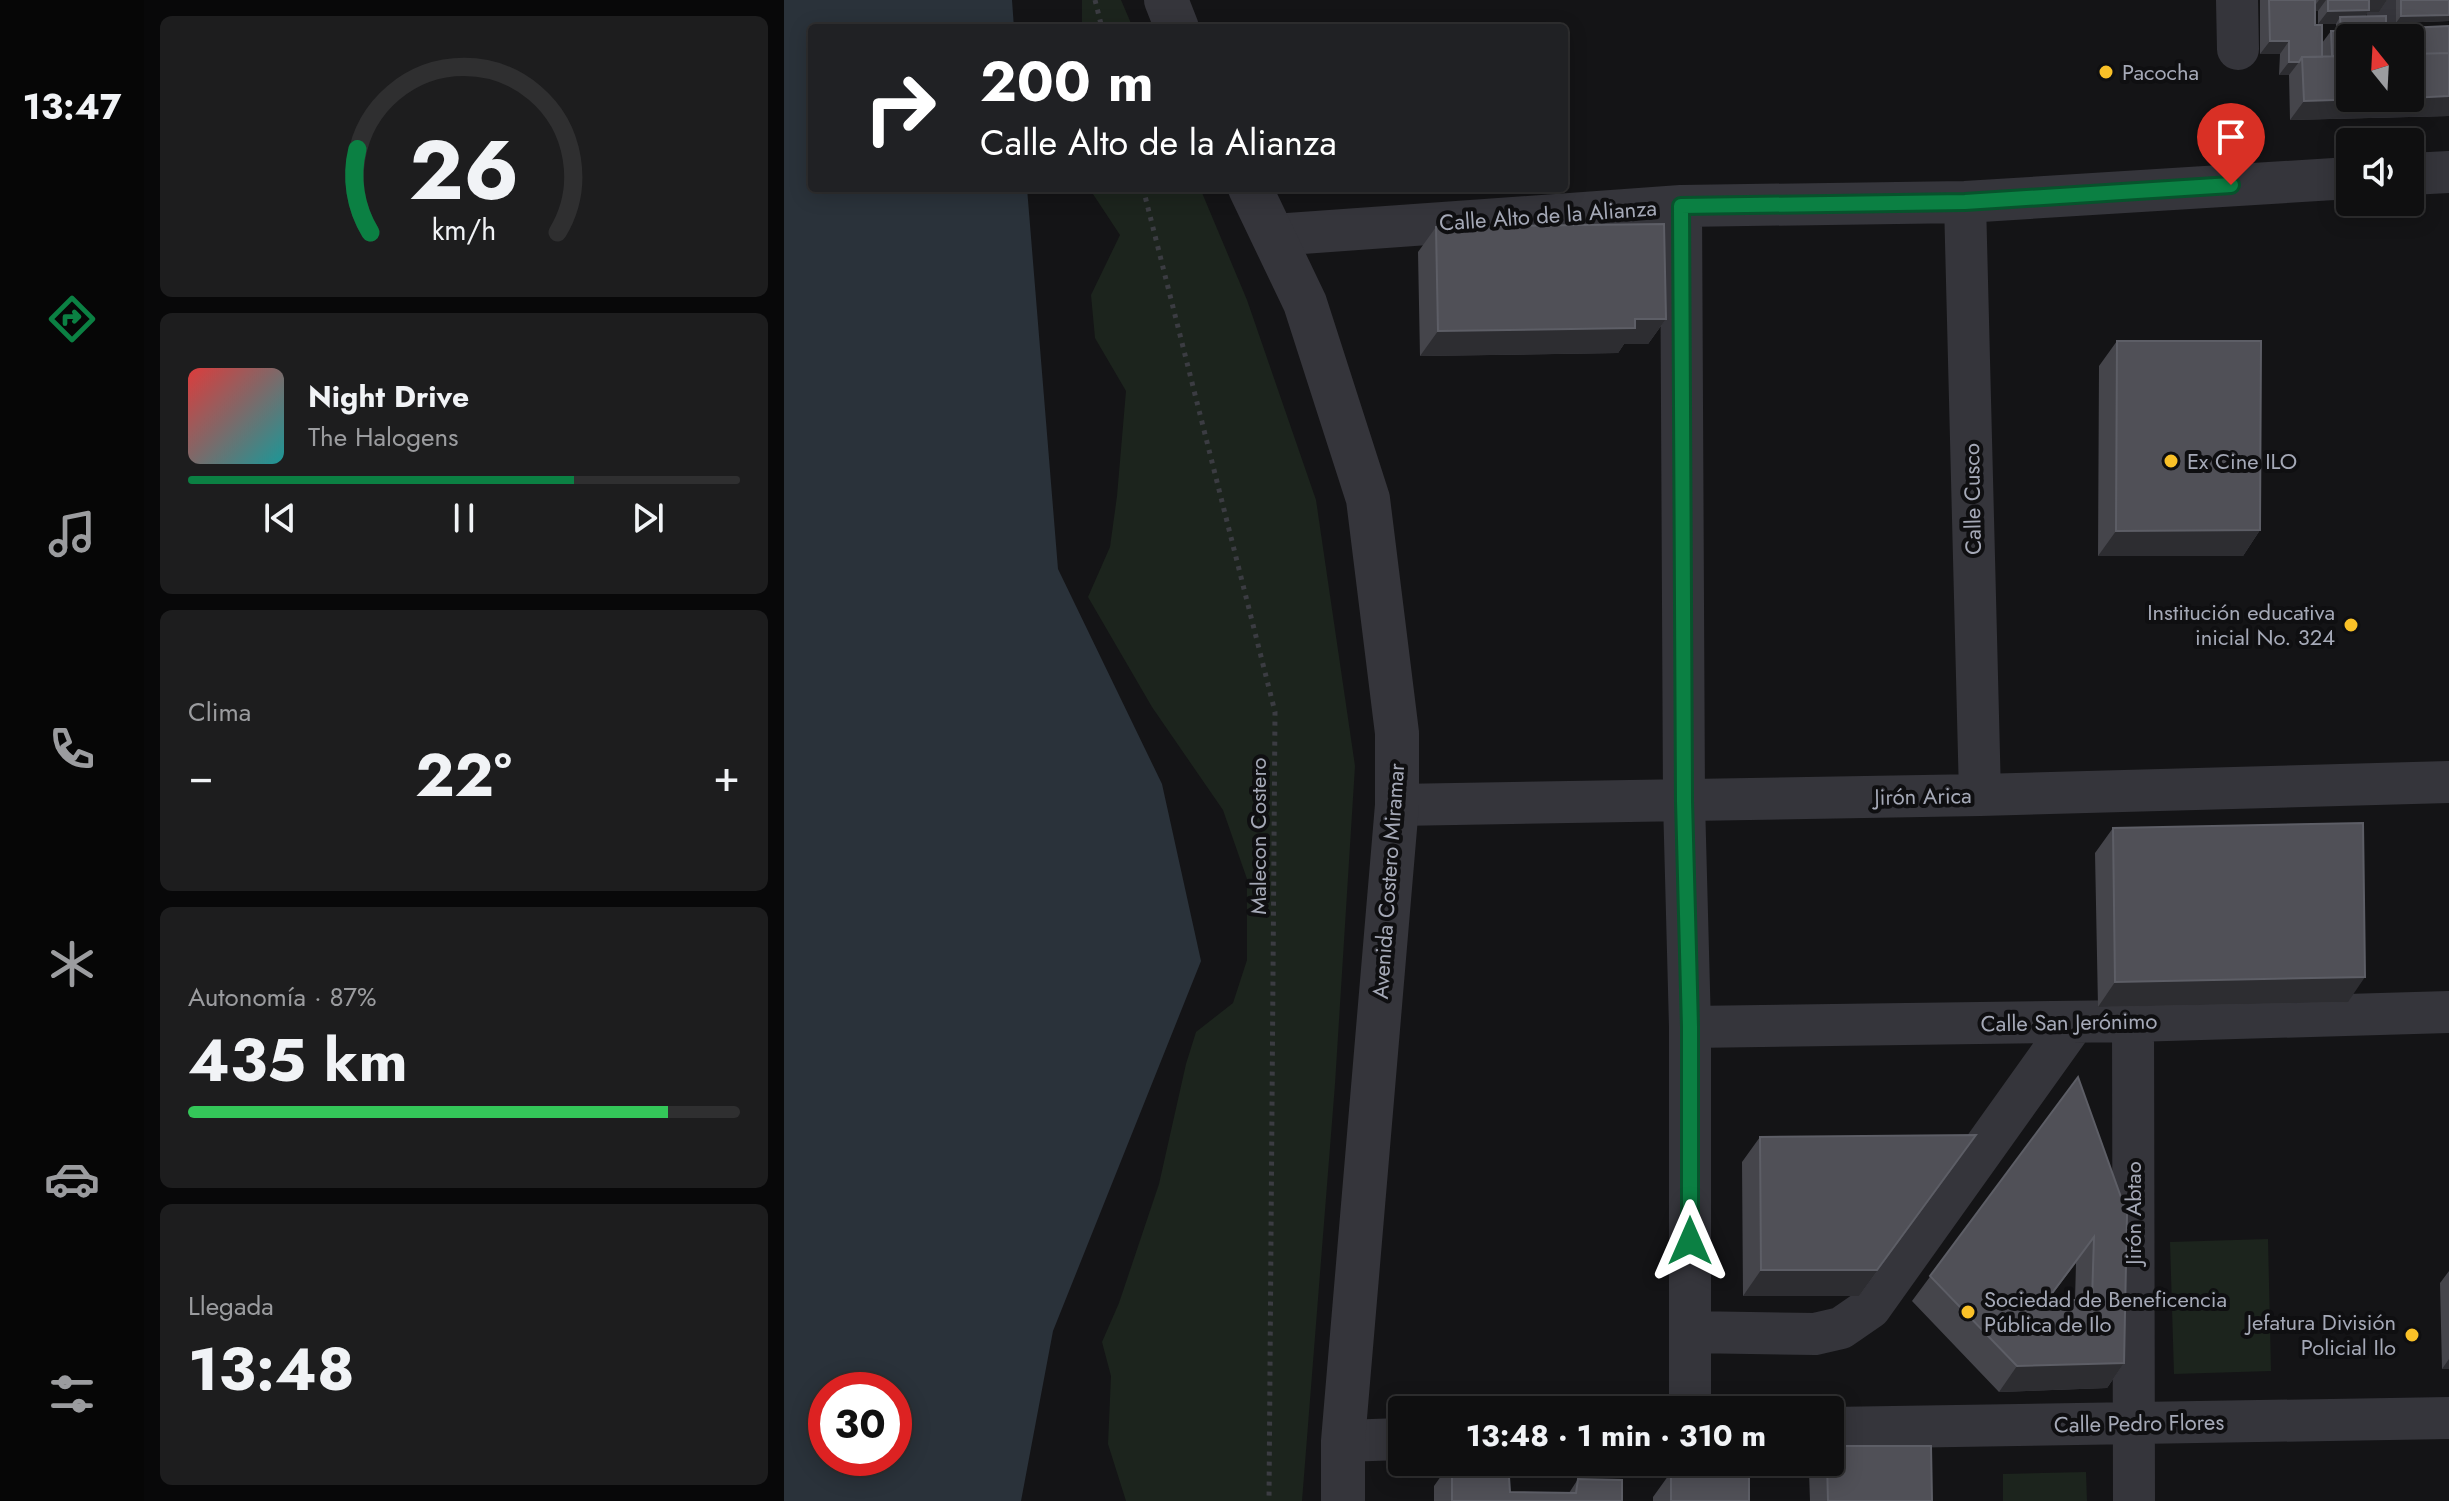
<!DOCTYPE html>
<html lang="es">
<head>
<meta charset="utf-8">
<style>
	body { margin:0; font-family:Jost,sans-serif; background:#1d1d1e; color:#f1f3f6; height:100vh; display:flex; flex-direction:column; font-size:30px; white-space:nowrap }
	* { box-sizing:border-box; margin:0 }
	p { font-size:26px; color:#9b9c9f }
	.icon { flex:none; width:44px; height:44px; fill:none; stroke:currentColor; stroke-width:2; stroke-linecap:round; stroke-linejoin:round }
	.map { position:relative; flex:1; overflow:hidden }
	.details { display:flex; flex-direction:column; gap:16px; padding:16px; background:#080809; width:640px }
	.details>* { flex:none }
	.hud { position:absolute; left:24px; top:24px; width:760px; height:168px; border-radius:8px; box-shadow:0 4px 20px #0003,0 0 0 2px #2f2f30; background:#202124; color:#fff; overflow:hidden }
	.needle { width:52px; rotate:342deg }
	.controls { position:absolute; left:1552px; top:24px; display:grid; gap:16px }
	.controls a { display:grid; place-items:center; width:88px; height:88px; border-radius:8px; background:#0f0f10; box-shadow:0 4px 20px #0003,0 0 0 2px #2f2f30; font-size:40px }
	.speed { position:absolute; left:24px; top:1372px; display:flex; gap:16px; font-size:40px; font-weight:700; text-align:center }
	.speed>* { display:grid; place-content:center; width:104px; height:104px; border-radius:50%; background:#0f0f10; box-shadow:0 4px 20px #0003,0 0 0 2px #2f2f30; line-height:1 }
	.speed .limit { border:12px solid #d22; background:#fff; color:#111 }
	.pin { position:absolute; display:grid; place-items:center; width:68px; height:68px; color:#fff; margin:-82px -34px; border-radius:50% 50% 50% 0; rotate:-45deg; box-shadow:0 0 8px #0007 }
	.pin .icon { rotate:45deg }
	.me { position:absolute; width:88px; margin:-44px; rotate:0deg; stroke-linejoin:round; filter:drop-shadow(0 0 6px #0008) }
	.turn { display:flex; align-items:center; gap:28px; height:168px; padding:0 40px; font-size:36px }
	.turn .icon { width:104px; height:104px; stroke-width:2.5 }
	.turn b { display:block; font-size:56px; line-height:68px }
	.big { font-size:60px; font-weight:700; line-height:1.1 }
	.details .card { flex:1; display:flex; flex-direction:column; justify-content:center; gap:12px; min-width:0; padding:0 28px; border-radius:12px; background:#1d1d1e }
	.details .dial { align-items:center; gap:0 }
	.dial svg { height:208px; overflow:visible; fill:none; stroke:#2f2f30; stroke-width:7; stroke-linecap:round; text-anchor:middle }
	.dial text { fill:#f1f3f6; stroke:none }
	.song { display:flex; align-items:center; gap:24px }
	.cover { width:96px; height:96px; border-radius:12px; background:linear-gradient(135deg,hsl(0 70% 55%),hsl(180 70% 35%)) }
	.played { height:8px; border-radius:4px; background:linear-gradient(90deg,#0b8043 70%,#2f2f30 70%) }
	.keys { display:flex; justify-content:space-around; direction:ltr }
	.heat { display:flex; justify-content:space-between; align-items:center; font-size:44px; direction:ltr }
	.charge { height:12px; border-radius:6px; background:linear-gradient(90deg,#34c759 87%,#2f2f30 0) }
	.trip { position:absolute; left:604px; top:1396px; width:456px; height:80px; border-radius:8px; background:#0f0f10; box-shadow:0 4px 20px #0003,0 0 0 2px #2f2f30; font-weight:700; line-height:80px; text-align:center }
	main { display:flex; flex:1; min-height:0 }
	.menu { display:flex; flex-direction:column; width:144px; justify-content:space-around; align-items:center; background:#060606; color:#9b9c9f }
	.menu .icon { width:56px; height:56px }
	.menu .current { color:#0b8043 }
	.menu b { font-size:36px; color:#f1f3f6 }
	.map>svg:first-child { display:block }
	.green { fill:#1c241d }
	.water { fill:#2a323a; fill-rule:evenodd }
	.lines { fill:none; stroke-linecap:round; stroke-linejoin:round }
	.path { stroke:#3b3c42; stroke-width:5; stroke-dasharray:4 6; stroke-linecap:butt }
	.minor { stroke:#35353b; stroke-width:42 }
	.tertiary { stroke:#35353b; stroke-width:44 }
	.wall { fill:#45454b; fill-rule:evenodd }
	.shaded-wall { fill:#2d2d31 }
	.building { fill:#505057; stroke:#5d5e66; stroke-width:2; fill-rule:evenodd }
	.route-casing { stroke:#07532c; stroke-width:20 }
	.route { stroke:#0b8043; stroke-width:14 }
	.poi-dot { fill:#fac128; stroke:#0f0f11; stroke-width:3 }
	.labels { text-anchor:middle; dominant-baseline:central; stroke-width:8; stroke-linejoin:round; paint-order:stroke }
	.poi-label { font-size:22px; fill:#a5a9b7; stroke:#0f0f11; text-anchor:start }
	.street-label { font-size:22px; fill:#a5a9b7; stroke:#0f0f11 }
</style>
</head>
<body>
<main>
<nav class="menu">
<b>13:47</b>
<svg class="icon current" aria-label="directions" viewBox="0 0 24 24"><path d="M12 3l9 9-9 9-9-9zM9 14v-3h6M13 9l2 2-2 2"/></svg>
<svg class="icon" aria-label="music" viewBox="0 0 24 24"><path d="M9 18V5l10-2v13"/><circle cx="6" cy="18" r="3"/><circle cx="16" cy="16" r="3"/></svg>
<svg class="icon" aria-label="phone" viewBox="0 0 24 24"><path d="M5 4h4l2 5-3 2q2 4 5 5l2-3 5 2v4C11 20 4 13 5 4z"/></svg>
<svg class="icon" aria-label="climate" viewBox="0 0 24 24"><path d="M12 3v18M4 7l16 10M4 17L20 7"/></svg>
<svg class="icon" aria-label="car" viewBox="0 0 24 24"><path d="M5 17H2v-5l4-1 3-4h7l3 4 3 1v5h-3M9 17h6M6 11h13"/><circle cx="7" cy="17" r="2"/><circle cx="17" cy="17" r="2"/></svg>
<svg class="icon" aria-label="filters" viewBox="0 0 24 24"><path d="M4 7h16M4 17h16"/><circle cx="9" cy="7" r="2"/><circle cx="15" cy="17" r="2"/></svg>
</nav>
<section class="details">
<div class="card dial"><svg viewBox="0 0 100 80">
<path d="M14 69A42 42 0 1 1 86 69"/>
<path d="M14 69A42 42 0 0 1 9 37" stroke="#0b8043"/>
<text x="50" y="56" font-size="32" font-weight="700">26</text>
<text x="50" y="72" font-size="11">km/h</text>
</svg></div>
<div class="card">
<div class="song"><i class="cover"></i><div><b>Night Drive</b><p>The Halogens</p></div></div>
<div class="played"></div>
<div class="keys"><svg class="icon" aria-label="previous" viewBox="0 0 24 24"><path d="M18 5L8 12l10 7zM5 5v14"/></svg><svg class="icon" aria-label="pause" viewBox="0 0 24 24"><path d="M8 5v14M16 5v14"/></svg><svg class="icon" aria-label="next" viewBox="0 0 24 24"><path d="M6 5l10 7-10 7zM19 5v14"/></svg></div>
</div>
<div class="card"><p>Clima</p>
<div class="heat"><a>−</a><b class="big">22°</b><a>+</a></div>
</div>
<div class="card"><p>Autonomía · 87%</p><b class="big">435 km</b><div class="charge"></div></div>
<div class="card"><p>Llegada</p><b class="big">13:48</b></div>
</section>
<div class="map">
<svg width="1665" height="1501" viewBox="0 0 1665 1501">
	<rect width="100%" height="100%" fill="#141416"/>
	<path class="green" d="M298 0H337L349 28H298Z
		M305 188H416L463 300 532 500 571 766 551 1084 518 1501H342L324 1444 327 1376 318 1342 335 1303 375 1184 402 1064 412 1032 449 1003 463 960V879L439 810 368 707 304 597 326 547 333 496 342 391 311 338 307 295 336 235Z
		M1484 1239 1487 1371 1390 1374 1386 1242Z
		M1302 1472 1303 1501H1219V1474Z"/>
	<path class="water" d="M0 0H228L230 28H28V188H243L274 569 378 784 417 961 269 1331 237 1501H0ZM42 1390H110V1458H42Z"/>
	<g class="lines">
		<path class="path" d="M311 0 318 28
			M359 188 491 712 485 1501"/>
		<path class="minor" d="M1453 0 1454 49
			M1603 0 1605 38
			M1626 174 1665 172
			M1181 202 1196 795
			M897 206 900 801 906 1027V1410
			M490 235 897 206 1181 202 1566 178
			M613 805 1196 795 1665 782
			M1349 1021 1350 1501
			M906 1027 1349 1021 1665 1012
			M906 1332 1031 1334 1057 1328 1086 1308 1290 1022
			M1046 1428 1665 1418
			M559 1441 618 1439"/>
		<path class="tertiary" d="M382 0 393 28
			M466 188 521 303 584 499 613 733V805L559 1441V1501"/>
	</g>
	<path class="wall" d="M1476 0H1603L1595 12H1584L1566 38 1626 98V38H1616L1623 28 1665 26V116L1506 120 1505 75H1495L1496 54H1476ZM1531 11H1534V24H1552V31H1547L1538 43 1531 25Z
		M1612 0H1665V21L1612 23Z
		M652 227 882 319 864 344H840L834 353 636 356 634 252Z
		M1333 341 1476 530 1459 556H1314L1315 366Z
		M1329 828 1564 1002 1314 1007 1311 853Z
		M1294 1077 1340 1363 1323 1388 1215 1392 1128 1301ZM1292 1263 1291 1300H1264Z
		M976 1137 1174 1161 1075 1296H959L958 1162Z
		M1665 1271V1369H1658L1656 1283Z
		M667 1462H724L726 1492 785 1493 794 1479 838 1501H650V1486Z
		M1032 1462H1046L1148 1501H1026L1025 1471Z
		M887 1472 965 1501H869V1497Z"/>
	<path class="shaded-wall" d="M1535 0H1542L1534 11H1527Z
		M1584 0H1603L1595 12H1584L1576 23 1556 17 1552 24H1534L1544 11Z
		M1665 15V21L1612 23 1617 16Z
		M1486 41H1505L1496 54H1476Z
		M1505 62H1515L1505 75H1495Z
		M1665 96V116L1506 120 1520 101Z
		M851 319H882L864 344H840L834 353 636 356 654 331Z
		M1476 530 1459 556H1314L1332 531Z
		M1581 977 1564 1002 1314 1007 1331 982Z
		M1192 1135 1075 1296H959L977 1270Z
		M1665 1359V1369H1658Z
		M1340 1363 1323 1388 1215 1392 1233 1366Z"/>
	<path class="building" d="M1485 0H1531V25H1538V57H1518L1515 62H1505V41H1486Z
		M1544 0H1585V10L1544 11Z
		M1617 0H1665V15L1617 16Z
		M1602 16V36L1589 37V30L1557 31 1556 17Z
		M1665 26V53L1626 54V38H1623V28Z
		M1589 30V38H1566V56H1548L1547 31Z
		M1665 53V96L1626 98V54Z
		M1566 56V98H1613L1520 101 1518 57Z
		M880 224 882 319H851V328L654 331 652 227Z
		M1333 341H1477L1476 530 1332 531Z
		M1579 823 1581 977 1331 982 1329 828Z
		M1294 1077 1343 1214 1340 1363 1233 1366 1146 1276ZM1310 1237 1308 1300H1263Z
		M1192 1135 1093 1270H977L976 1137Z
		M1046 1446H1147L1148 1501H1044L1043 1462H1046Z
		M668 1462H724L726 1492 792 1493 794 1479 838 1480V1501H668Z
		M965 1471V1501H887V1472Z"/>
	<g class="lines">
		<defs>
			<path id="route" d="M906 1241V1027L900 801 897 206 1181 202 1447 185"/>
		</defs>
		<use href="#route" class="route-casing"/>
		<use href="#route" class="route"/>
	</g>
	<g class="poi-dot">
		<circle cx="1322" cy="72" r="8"/>
		<circle cx="1387" cy="461" r="8"/>
		<circle cx="1567" cy="625" r="8"/>
		<circle cx="1184" cy="1312" r="8"/>
		<circle cx="1628" cy="1335" r="8"/>
	</g>
	<g class="labels">
		<g class="poi-label">
			<text x="1338" y="72">Pacocha</text>
			<text x="1403" y="461">Ex Cine ILO</text>
			<text x="1551" y="612" text-anchor="end">Institución educativa<tspan x="1551" dy="25">inicial No. 324</tspan></text>
			<text x="1200" y="1299">Sociedad de Beneficencia<tspan x="1200" dy="25">Pública de Ilo</tspan></text>
			<text x="1612" y="1322" text-anchor="end">Jefatura División<tspan x="1612" dy="25">Policial Ilo</tspan></text>
		</g>
		<g class="street-label">
			<text transform="translate(764 215) rotate(-4)">Calle Alto de la Alianza</text>
			<text transform="translate(1188 499) rotate(-91)">Calle Cusco</text>
			<text transform="translate(1139 796) rotate(-1)">Jirón Arica</text>
			<text transform="translate(474 836) rotate(-90)">Malecon Costero</text>
			<text transform="translate(604 881) rotate(-86)">Avenida Costero Miramar</text>
			<text transform="translate(1285 1022) rotate(-1)">Calle San Jerónimo</text>
			<text transform="translate(1349 1213) rotate(-90)">Jirón Abtao</text>
			<text transform="translate(1355 1423) rotate(-1)">Calle Pedro Flores</text>
		</g>
	</g>
</svg>
<div class="controls">
<a><svg class="needle" viewBox="-14 -14 28 28"><path d="M0-13l5 13h-10z" fill="#e53935"/><path d="M0 13l5-13h-10z" fill="#9b9c9f"/></svg></a>
<a><svg class="icon" aria-label="sound" viewBox="0 0 24 24"><path d="M4 9h4l5-4v14l-5-4H4zM17 9q2 3 0 6"/></svg></a>
</div>
<div class="speed"><div class="limit">30</div></div>
<div class="pin" style="left:1447px;top:185px;background:#d93025"><svg class="icon" aria-label="arrive" viewBox="0 0 24 24"><path d="M6 21V4h12l-3 4 3 4H6"/></svg></div>
<svg class="me" style="left:906px;top:1241px" viewBox="-20 -20 40 40"><path d="M0-17L14 15 0 8-14 15z" fill="#0b8043" stroke="#fff" stroke-width="4"/></svg>
<div class="trip">13:48 · 1 min · 310 m</div>
<div class="hud">
<div class="turn"><svg class="icon" aria-label="right" viewBox="0 0 24 24"><path d="M7 20v-9h11M14 6l5 5-5 5"/></svg><div><b>200 m</b>Calle Alto de la Alianza</div></div>
</div>
</div>
</main>
</body>
</html>
